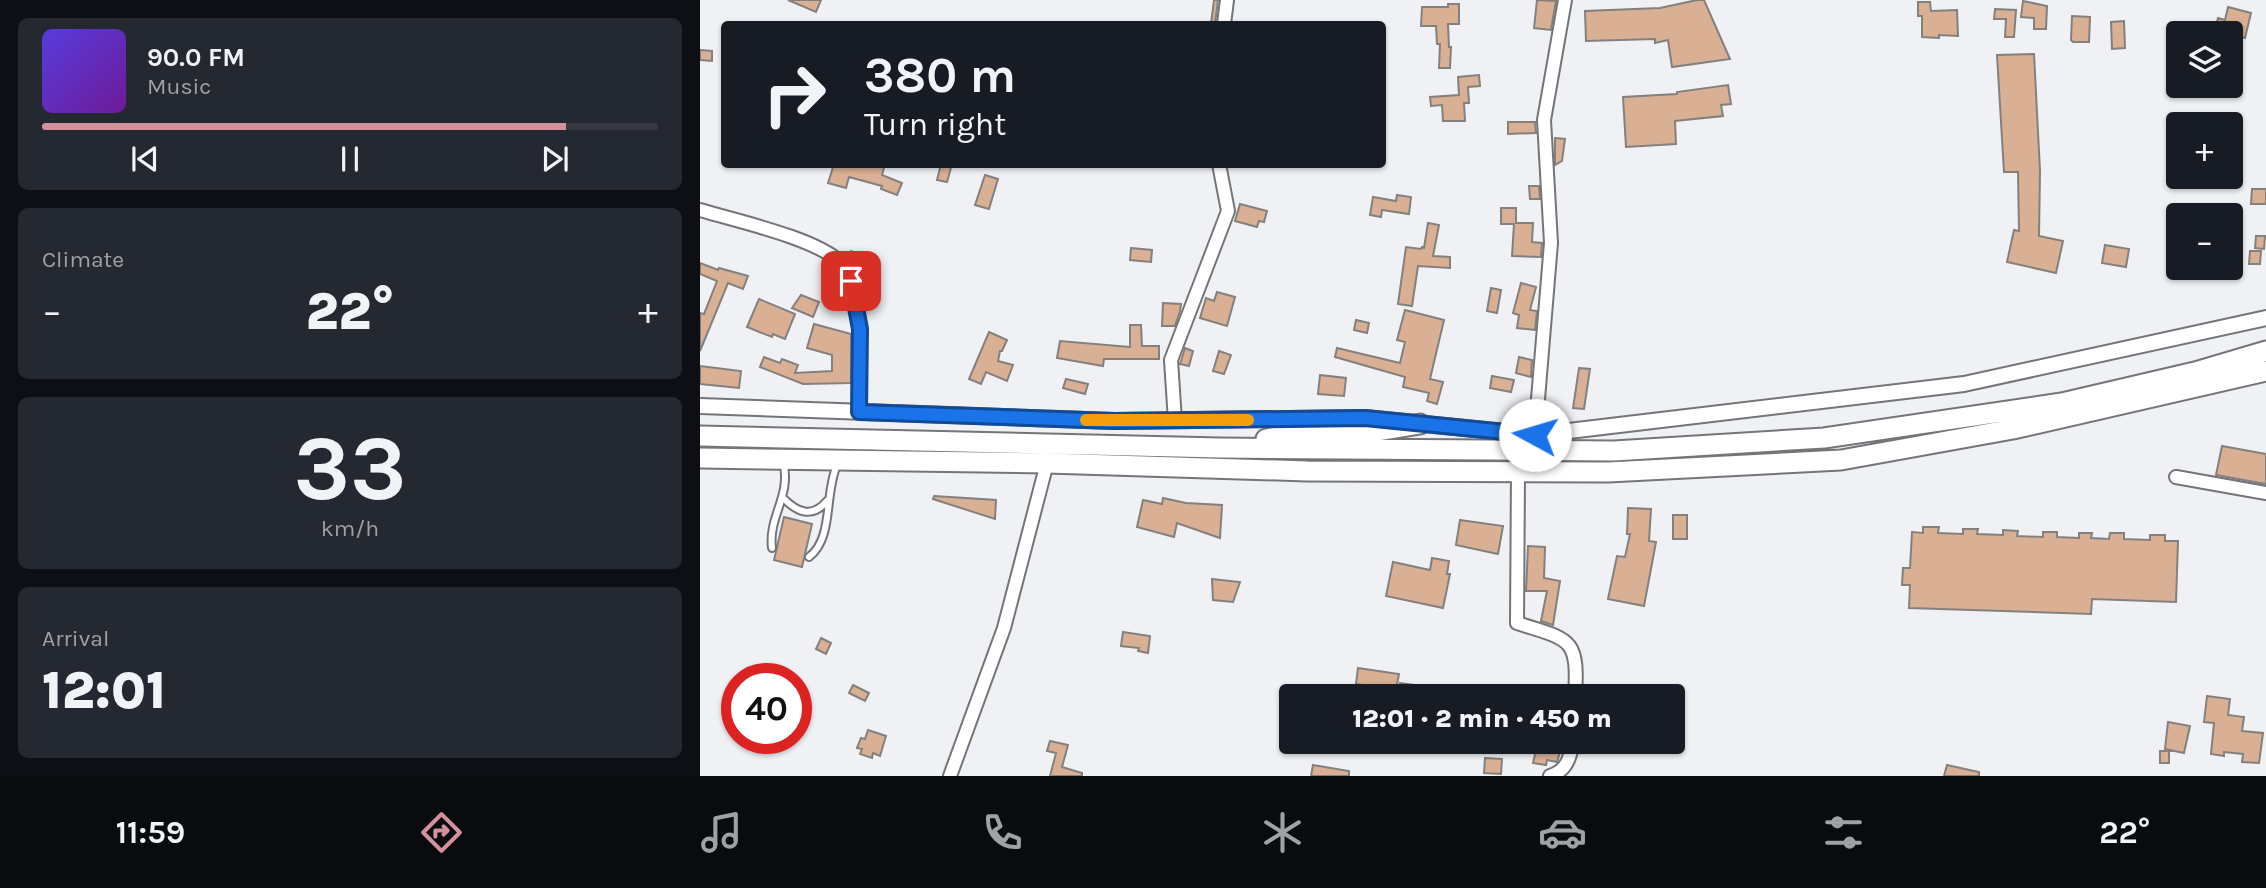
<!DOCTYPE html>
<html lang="en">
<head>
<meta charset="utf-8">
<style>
	body { margin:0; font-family:Karla,sans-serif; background:#242831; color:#f1f3f6; height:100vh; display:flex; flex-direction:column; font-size:26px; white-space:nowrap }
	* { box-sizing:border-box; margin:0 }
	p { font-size:23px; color:#9ea1a6 }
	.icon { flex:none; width:38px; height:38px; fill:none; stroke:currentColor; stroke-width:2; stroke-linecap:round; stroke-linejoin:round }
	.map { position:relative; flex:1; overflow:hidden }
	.side { display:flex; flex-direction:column; gap:18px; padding:18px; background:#0d0f14; width:700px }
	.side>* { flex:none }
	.top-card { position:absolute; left:21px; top:21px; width:665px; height:147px; border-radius:7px; box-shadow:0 2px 5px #0004; background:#171b24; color:#f1f3f6; overflow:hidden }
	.controls { position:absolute; left:1466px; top:21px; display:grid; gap:14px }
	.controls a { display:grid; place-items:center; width:77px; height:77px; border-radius:7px; background:#171b24; box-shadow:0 2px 5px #0004; font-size:35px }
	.speed { position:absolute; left:21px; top:663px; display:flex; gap:14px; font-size:35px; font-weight:700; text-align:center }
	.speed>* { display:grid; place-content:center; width:91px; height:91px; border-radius:50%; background:#171b24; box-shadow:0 2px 5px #0004; line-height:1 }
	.speed .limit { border:10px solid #d22; background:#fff; color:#111 }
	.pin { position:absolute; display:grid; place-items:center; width:60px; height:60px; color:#fff; margin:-30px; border-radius:14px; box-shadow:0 4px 10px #0006 }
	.me { position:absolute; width:77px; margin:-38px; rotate:276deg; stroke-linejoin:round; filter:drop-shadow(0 0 5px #0008) }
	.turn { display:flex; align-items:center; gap:24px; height:147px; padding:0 28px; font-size:32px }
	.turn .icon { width:91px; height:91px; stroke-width:2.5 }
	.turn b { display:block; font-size:49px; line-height:60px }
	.big { font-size:52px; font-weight:800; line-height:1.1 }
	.side .card { flex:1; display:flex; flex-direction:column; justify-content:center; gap:10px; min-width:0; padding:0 24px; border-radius:10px; background:#242831 }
	.side .dial { align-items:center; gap:0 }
	.dial b { font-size:91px; line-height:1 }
	.song { display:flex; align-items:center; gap:21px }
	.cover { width:84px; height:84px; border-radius:10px; background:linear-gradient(135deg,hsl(250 70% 55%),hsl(280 70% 35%)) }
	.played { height:7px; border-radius:4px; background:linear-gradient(90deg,#d3919d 85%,#363941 85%) }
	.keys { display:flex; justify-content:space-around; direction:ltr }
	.heat { display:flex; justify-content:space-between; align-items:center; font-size:38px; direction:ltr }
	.trip { position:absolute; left:579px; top:684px; width:406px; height:70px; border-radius:7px; background:#171b24; box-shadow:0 2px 5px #0004; font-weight:800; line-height:70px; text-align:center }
	.tab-bar { display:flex; height:112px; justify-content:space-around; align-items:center; background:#090b0e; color:#9ea1a6 }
	.tab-bar .icon { width:49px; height:49px }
	.tab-bar .current { color:#d3919d }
	.tab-bar b { font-size:32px; color:#f1f3f6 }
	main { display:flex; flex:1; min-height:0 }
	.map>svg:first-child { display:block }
	.building { fill:#d9b093; stroke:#83807e; stroke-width:2 }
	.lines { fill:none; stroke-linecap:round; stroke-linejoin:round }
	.service-casing { stroke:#737578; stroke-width:10 }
	.minor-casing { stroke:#737578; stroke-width:16 }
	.tertiary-casing { stroke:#737578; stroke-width:18 }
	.trunk-casing { stroke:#737578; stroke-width:23 }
	.service { stroke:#fff; stroke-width:6 }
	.minor { stroke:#fff; stroke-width:12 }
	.tertiary { stroke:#fff; stroke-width:14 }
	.trunk { stroke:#fff; stroke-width:19 }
	.route-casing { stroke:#114b97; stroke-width:18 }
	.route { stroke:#1a73e8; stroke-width:12 }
	.slow { stroke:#f59e0b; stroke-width:12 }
</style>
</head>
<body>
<main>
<section class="side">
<div class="card">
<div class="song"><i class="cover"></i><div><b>90.0 FM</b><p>Music</p></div></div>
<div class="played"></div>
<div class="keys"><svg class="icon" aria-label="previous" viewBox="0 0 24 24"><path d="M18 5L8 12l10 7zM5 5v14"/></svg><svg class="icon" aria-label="pause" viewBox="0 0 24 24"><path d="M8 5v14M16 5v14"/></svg><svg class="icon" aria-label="next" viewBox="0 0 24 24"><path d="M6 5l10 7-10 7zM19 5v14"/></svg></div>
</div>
<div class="card"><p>Climate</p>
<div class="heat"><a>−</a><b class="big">22°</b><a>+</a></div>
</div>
<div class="card dial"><b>33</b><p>km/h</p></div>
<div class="card"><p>Arrival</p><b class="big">12:01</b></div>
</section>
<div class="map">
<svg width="1566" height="776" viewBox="0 0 1566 776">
	<rect width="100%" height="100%" fill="#eff1f5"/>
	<path class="building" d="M88 0H121L116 12Z
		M514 0H518L515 24H511Z
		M837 0 856 1 851 30 834 28Z
		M997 0H1004L1030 59 972 67 968 40 955 43V39L886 41 885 11 960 8Z
		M1323 1 1347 6 1346 29H1334V18L1321 17Z
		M1218 2H1230L1231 11 1257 10 1258 36 1239 35V38L1222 37V16H1218Z
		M748 4H759V24H748L749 47H751L750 68H739L740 44H737L736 26H721L722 7H748Z
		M1528 7 1551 13 1545 38 1515 30 1518 18 1525 20Z
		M1295 9 1316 10 1314 37H1305L1306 19H1294Z
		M1372 16 1390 17 1389 42H1373L1371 40Z
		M1424 21 1425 48 1412 49 1411 22Z
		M0 50 12 51V61L0 60Z
		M1334 54 1340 171 1339 236 1363 241 1356 273 1307 262 1314 230 1319 231 1318 172H1304L1297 55Z
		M779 75 780 86 768 87 769 103H764L765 121H743L742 105 731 106 730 97 759 95 758 77Z
		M1028 85 1031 104 1021 105 1023 116 975 121 976 144 926 147 923 97 977 94V92Z
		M808 122H835L836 133 808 134Z
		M855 138 865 139 862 161 855 165Z
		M134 164H185L182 175 202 183 197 195 181 189 182 186 149 177 146 188 128 183Z
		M241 164H252L247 182 237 180Z
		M285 175 298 179 289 209 275 205Z
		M829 186H839L840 199H830Z
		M1552 189H1566V204H1551Z
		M697 195 711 197 709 214 682 210 681 217 670 215 673 197 696 201Z
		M540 204 567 211 564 222 559 221 557 227 535 221Z
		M801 208H816V223H833L832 242 842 243 841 257 812 256 814 224H801Z
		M728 223 739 225 733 256 750 257V268L718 266 712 306 698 304 706 247 721 249 722 247 724 248Z
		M1556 236H1565L1564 249 1555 248Z
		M1405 245 1429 249 1426 267 1402 263Z
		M431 248 452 250 451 262 430 260Z
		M151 251 171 261 166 270 150 262 148 258Z
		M1550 251H1561L1560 264H1549Z
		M0 263 18 270 19 268 48 276 43 289 28 283 0 351V313L4 314 17 281 0 274Z
		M821 283 836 287 830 310 837 311 835 330 817 328 819 315 813 313Z
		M791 288 801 290 797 313 787 311Z
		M517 292 535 297 527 326 500 318 506 298 514 301Z
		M101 295 119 302 113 317 92 308Z
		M59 299 95 314 85 339 73 334 72 337 47 327Z
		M463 303 481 304 480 311 475 326H462Z
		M705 310 744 320 730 379 743 382 737 404 727 401 729 393 703 387 705 377 635 357 637 348 700 363 705 342 697 340Z
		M656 320 669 323 667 333 654 330Z
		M114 324 151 334V383L103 384 60 367 64 357 80 363 82 359 98 365 95 373 132 371V355L107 348Z
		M430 325H441L442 346H459V359H404L403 366 357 358 360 341 430 347Z
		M289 332 307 340 302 351H300L298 361 313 365 307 381 286 372 281 384 269 379Z
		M485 348 493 351 489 366 480 364Z
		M519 351 531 355 524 374 513 371Z
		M819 357 832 360 831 377 816 373Z
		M0 366 41 371 39 388 0 384Z
		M879 368 890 369 884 409 873 408Z
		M620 375 646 378 644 396 618 394Z
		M792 376 814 380 811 392 790 388Z
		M366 379 388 384 385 394 363 388Z
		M1522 446 1566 454V484L1516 475Z
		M234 496 296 500 295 519 233 499Z
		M463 498 486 503 522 505 520 538 477 523 474 537 437 527 443 500 462 504Z
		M928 508 951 509 949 541 956 542 944 606 908 599 917 556 925 557 930 534H927Z
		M973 515H987V539H973Z
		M84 517 112 524 102 567 74 560Z
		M760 520 803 526 798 554 756 545Z
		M1223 527H1239L1238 533 1263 534V529H1278L1277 534 1303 535V530L1318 531 1317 536 1343 537V532H1357V537L1379 538V533H1392L1391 538 1409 539 1410 533H1424V539L1450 540V535H1465V541H1478L1476 602 1392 599 1391 614 1209 608 1210 585H1202L1203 568H1210L1212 532 1223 533Z
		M828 546 845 547 844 578 860 581 853 625 841 621 847 591H826Z
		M732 558 749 561 747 574H750L743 608 686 596 693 562 730 570Z
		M512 579 540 582 533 602 513 600Z
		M423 632 450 636 448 653 438 651 439 648 421 646Z
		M121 638 131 643 126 654 116 649Z
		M658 668 699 674 696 690 656 684Z
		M700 683 715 685 713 696H698Z
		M153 685 169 693 165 701 149 693Z
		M1507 696 1530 699 1528 715 1544 717 1542 731 1563 733 1559 763 1542 762 1543 754 1524 752V756L1511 754 1514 723 1504 722Z
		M1468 722 1490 726 1484 753 1465 749Z
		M168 730 186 736 180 756 173 753 172 758 160 754 162 749 157 748 161 738 165 739Z
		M350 741 368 745 362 767 382 773V776H350L356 753 347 751Z
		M838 742 853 745V742H863L857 762 847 760 846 765 833 763Z
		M1460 751H1469V763H1460Z
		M785 758 802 759 801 774 784 773Z
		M613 765 649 771V776H611Z
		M1247 765 1279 772V776H1244Z"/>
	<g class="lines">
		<defs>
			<path id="service" d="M83 498C97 512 112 519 127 501
				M72 548C68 516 92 496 83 461
				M109 557C134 538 124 494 137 465"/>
			<path id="minor" d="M524 24 527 0
				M0 210C36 221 116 238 141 263 166 289 159 376 159 412
				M475 421 471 360 528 211 519 164
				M835 435 851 243 844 120 865 0
				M818 472 817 623C869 640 879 636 875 696
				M1476 477 1566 493
				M250 776 304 628 347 463
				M850 776C866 771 871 758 872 742"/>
			<path id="tertiary" d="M0 406 414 421 665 418 835 435 1264 384 1566 318"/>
			<path id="trunk" d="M0 436 520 448 914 451 1124 438 1362 403 1495 372 1566 351
				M566 439 582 436 678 431 720 424
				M0 458 347 463 607 471 908 472 1141 460 1313 429 1566 371"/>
		</defs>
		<use href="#service" class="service-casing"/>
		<use href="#minor" class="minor-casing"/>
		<use href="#tertiary" class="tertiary-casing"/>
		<use href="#trunk" class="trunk-casing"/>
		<use href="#service" class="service"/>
		<use href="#minor" class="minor"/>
		<use href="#tertiary" class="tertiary"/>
		<use href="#trunk" class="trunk"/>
	</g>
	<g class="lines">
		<defs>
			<path id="route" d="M151 281 160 329 159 412 414 421 665 418 835 435"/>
		</defs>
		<use href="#route" class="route-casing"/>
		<use href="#route" class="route"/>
		<path class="slow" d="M386 420H548"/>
	</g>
</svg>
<div class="controls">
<a><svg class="icon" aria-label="layers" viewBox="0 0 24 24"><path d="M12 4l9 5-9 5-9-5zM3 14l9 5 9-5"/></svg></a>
<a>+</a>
<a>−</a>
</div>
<div class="speed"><div class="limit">40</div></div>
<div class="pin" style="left:151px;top:281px;background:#d93025"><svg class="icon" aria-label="arrive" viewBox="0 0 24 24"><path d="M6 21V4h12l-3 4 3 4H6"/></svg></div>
<svg class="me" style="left:835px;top:435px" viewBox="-20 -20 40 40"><circle r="19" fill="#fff"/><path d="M0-13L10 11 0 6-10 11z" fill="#1a73e8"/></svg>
<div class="trip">12:01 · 2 min · 450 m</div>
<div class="top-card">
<div class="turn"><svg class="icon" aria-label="right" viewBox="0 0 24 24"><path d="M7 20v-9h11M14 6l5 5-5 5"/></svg><div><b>380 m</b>Turn right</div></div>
</div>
</div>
</main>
<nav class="tab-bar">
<b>11:59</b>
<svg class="icon current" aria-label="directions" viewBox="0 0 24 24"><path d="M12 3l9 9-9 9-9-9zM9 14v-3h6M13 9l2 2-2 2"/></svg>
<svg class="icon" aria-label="music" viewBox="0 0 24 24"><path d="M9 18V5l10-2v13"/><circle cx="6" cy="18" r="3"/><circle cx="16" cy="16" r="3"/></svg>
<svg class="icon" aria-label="phone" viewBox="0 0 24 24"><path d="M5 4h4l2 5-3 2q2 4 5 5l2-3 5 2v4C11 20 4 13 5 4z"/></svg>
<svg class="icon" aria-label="climate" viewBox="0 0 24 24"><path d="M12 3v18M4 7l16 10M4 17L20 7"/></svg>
<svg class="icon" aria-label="car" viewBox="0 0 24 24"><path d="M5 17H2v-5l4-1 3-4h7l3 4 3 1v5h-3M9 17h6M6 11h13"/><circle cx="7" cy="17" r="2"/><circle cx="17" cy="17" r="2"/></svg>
<svg class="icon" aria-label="filters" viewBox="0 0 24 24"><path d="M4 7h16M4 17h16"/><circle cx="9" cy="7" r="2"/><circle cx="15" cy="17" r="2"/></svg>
<b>22°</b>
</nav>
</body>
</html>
